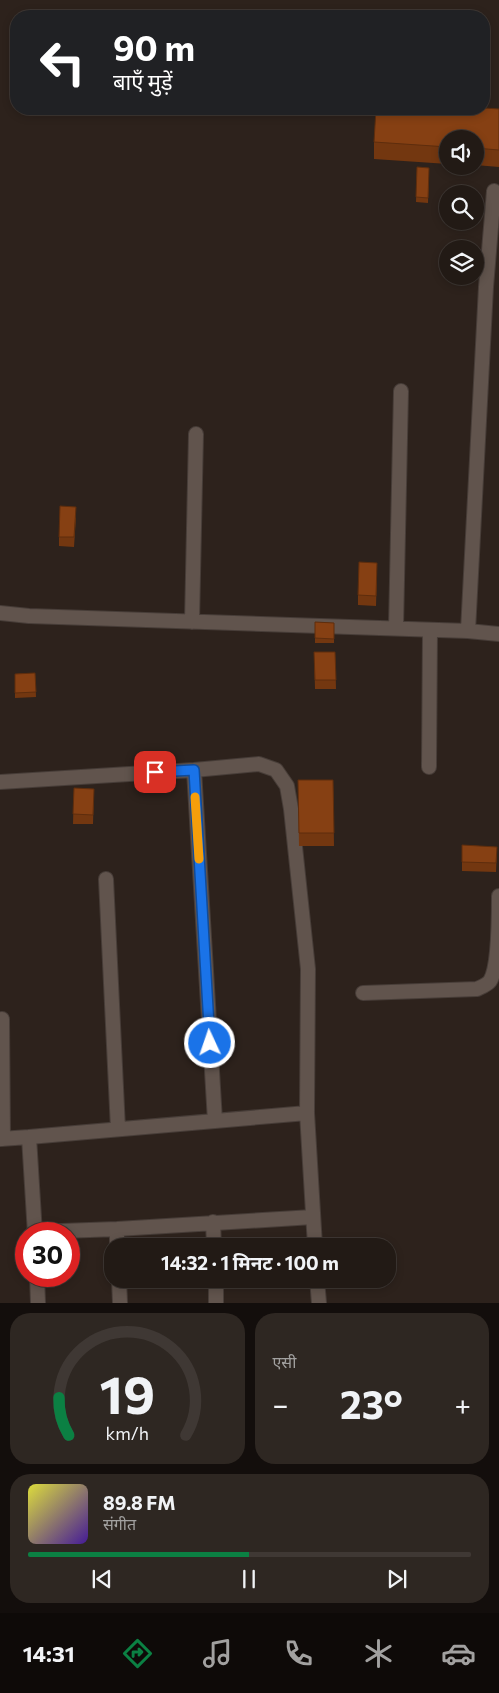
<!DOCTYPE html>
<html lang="hi">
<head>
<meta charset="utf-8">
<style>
	body { margin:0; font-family:Commissioner,"Noto Sans Devanagari",sans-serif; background:#2e2722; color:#f1f3f6; height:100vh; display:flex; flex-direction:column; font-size:19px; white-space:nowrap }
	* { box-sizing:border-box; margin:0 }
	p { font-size:16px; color:#a2a1a0 }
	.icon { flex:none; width:28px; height:28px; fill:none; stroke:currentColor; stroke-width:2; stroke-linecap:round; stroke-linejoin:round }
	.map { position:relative; height:1303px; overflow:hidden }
	.panel { display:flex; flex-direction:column; gap:10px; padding:10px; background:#130e0c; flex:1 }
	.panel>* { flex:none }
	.top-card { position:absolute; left:10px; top:10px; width:480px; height:105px; border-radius:20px; box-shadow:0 2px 8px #0003,0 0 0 1px #3f3834; background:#202124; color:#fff; overflow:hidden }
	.controls { position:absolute; left:439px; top:130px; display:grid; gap:10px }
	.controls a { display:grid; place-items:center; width:45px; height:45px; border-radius:50%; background:#221a15; box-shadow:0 2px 8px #0003,0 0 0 1px #3f3834; font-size:25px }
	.speed { position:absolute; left:15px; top:1222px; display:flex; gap:10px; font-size:25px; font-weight:700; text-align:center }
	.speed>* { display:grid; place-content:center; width:65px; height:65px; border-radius:50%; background:#221a15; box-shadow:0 2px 8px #0003,0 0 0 1px #3f3834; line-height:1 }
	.speed .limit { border:8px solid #d22; background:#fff; color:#111 }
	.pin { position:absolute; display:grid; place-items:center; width:42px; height:42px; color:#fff; margin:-21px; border-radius:10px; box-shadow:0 2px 8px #0006 }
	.me { position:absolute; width:55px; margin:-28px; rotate:357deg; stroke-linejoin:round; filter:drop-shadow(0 0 4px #0008) }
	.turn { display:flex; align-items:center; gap:18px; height:105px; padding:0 20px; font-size:22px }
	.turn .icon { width:65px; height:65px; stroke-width:2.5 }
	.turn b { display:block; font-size:35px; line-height:42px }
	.big { font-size:38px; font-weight:700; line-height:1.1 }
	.panel .tile { flex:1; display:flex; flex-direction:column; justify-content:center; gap:8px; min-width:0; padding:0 18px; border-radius:20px; background:#2e2722 }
	.panel .dial { align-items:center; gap:0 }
	.dial svg { height:130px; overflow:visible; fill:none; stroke:#3f3834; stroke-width:7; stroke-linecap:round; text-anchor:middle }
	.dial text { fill:#f1f3f6; stroke:none }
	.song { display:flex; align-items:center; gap:15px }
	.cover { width:60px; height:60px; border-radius:8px; background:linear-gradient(135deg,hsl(60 70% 55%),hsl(260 70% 35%)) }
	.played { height:5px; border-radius:2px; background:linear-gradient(90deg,#0b8043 50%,#3f3834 50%) }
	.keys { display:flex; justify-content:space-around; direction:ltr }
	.heat { display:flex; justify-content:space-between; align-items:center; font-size:28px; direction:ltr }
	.panel .tiles { flex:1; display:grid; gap:10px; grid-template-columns:1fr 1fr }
	.tile:last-child { grid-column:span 2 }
	.trip { position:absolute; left:104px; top:1238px; width:292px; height:50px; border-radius:20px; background:#221a15; box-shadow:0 2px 8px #0003,0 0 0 1px #3f3834; font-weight:700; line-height:50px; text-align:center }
	.menu { display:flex; height:80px; justify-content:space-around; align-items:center; background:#0e0a08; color:#a2a1a0 }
	.menu .icon { width:35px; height:35px }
	.menu .selected { color:#0b8043 }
	.menu b { font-size:22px; color:#f1f3f6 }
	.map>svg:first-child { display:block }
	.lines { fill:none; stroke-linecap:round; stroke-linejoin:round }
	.minor-casing { stroke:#473d38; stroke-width:16 }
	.minor { stroke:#61544d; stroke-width:14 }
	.wall { fill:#733710 }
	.building { fill:#864013; stroke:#5e2d0d }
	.route-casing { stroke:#114b97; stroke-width:12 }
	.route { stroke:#1a73e8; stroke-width:9 }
	.slow { stroke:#f59e0b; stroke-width:9 }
</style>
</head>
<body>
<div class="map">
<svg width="499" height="1303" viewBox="0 0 499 1303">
	<rect width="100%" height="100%" fill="#2d221c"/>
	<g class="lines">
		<defs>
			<path id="minor" d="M0 613 29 616 468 631 499 634
				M192 622 196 434
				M396 628 401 391
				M468 631 486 287 494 191
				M429 767 430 630
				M194 770 215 1121
				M0 782 194 770 259 764 276 770 287 786 291 809 308 969 307 1113 315 1246
				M106 879 118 1129
				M363 993 477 989C481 987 487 985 490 981 499 967 499 915 499 896
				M2 1019 3 1139
				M29 1137 307 1113
				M0 1139 29 1137 35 1234
				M213 1222 214 1246
				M117 1229V1246
				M34 1232 117 1229 313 1217
				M37 1276 38 1303
				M119 1279 120 1303
				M216 1279V1303
				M317 1279 319 1303"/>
		</defs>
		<use href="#minor" class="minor-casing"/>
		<use href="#minor" class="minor"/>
	</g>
	<path class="wall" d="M499 109V167L475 165V139H448V164L374 159V142Z
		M417 167 429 168 428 203 416 202Z
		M76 517 74 547 59 546V537Z
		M377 572 376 606 358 605V595Z
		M315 622 334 623V643H315Z
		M314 652H335L336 689H315Z
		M35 673 36 697 15 698V674Z
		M298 780H333L334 846H299Z
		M74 788 94 789 93 824H73Z
		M462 845 497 847 496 872 462 871Z"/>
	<path class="building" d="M484 108 499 109V150L475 148V139H448V147L374 142 376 109Z
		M417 167 429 168 428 198 416 197Z
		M60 506 76 507 74 537H59Z
		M359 562 377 563 376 596 358 595Z
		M315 622 334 623V639L315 638Z
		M314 652H335L336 680H315Z
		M35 673 36 692 15 693V674Z
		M298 780H333L334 833H299Z
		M74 788 94 789 93 815 73 814Z
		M462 845 497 847 496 863 462 862Z"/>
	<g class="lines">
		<defs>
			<path id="route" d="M155 772 194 770 210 1043"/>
		</defs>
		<use href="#route" class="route-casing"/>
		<use href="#route" class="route"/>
		<path class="slow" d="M195 797 199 859"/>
	</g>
</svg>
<div class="controls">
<a><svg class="icon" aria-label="sound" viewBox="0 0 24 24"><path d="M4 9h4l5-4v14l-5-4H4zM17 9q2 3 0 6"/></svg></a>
<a><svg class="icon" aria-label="search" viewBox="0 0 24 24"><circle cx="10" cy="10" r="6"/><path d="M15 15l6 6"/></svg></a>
<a><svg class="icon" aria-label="layers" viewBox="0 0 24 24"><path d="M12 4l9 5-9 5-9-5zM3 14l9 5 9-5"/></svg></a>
</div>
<div class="speed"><div class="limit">30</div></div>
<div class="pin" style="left:155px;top:772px;background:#d93025"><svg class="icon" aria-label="arrive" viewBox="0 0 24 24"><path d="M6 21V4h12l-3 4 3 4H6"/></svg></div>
<svg class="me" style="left:210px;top:1043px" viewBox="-20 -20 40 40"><circle r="17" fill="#1a73e8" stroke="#fff" stroke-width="3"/><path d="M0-11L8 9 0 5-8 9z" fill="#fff"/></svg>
<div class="trip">14:32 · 1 मिनट · 100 m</div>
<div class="top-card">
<div class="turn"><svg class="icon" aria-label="left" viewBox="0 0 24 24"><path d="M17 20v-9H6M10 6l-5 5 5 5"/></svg><div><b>90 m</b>बाएँ मुड़ें</div></div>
</div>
</div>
<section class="panel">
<div class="tiles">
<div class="tile dial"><svg viewBox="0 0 100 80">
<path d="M14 69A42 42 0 1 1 86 69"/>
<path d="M14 69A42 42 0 0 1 8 46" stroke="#0b8043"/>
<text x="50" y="56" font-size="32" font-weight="700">19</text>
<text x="50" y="72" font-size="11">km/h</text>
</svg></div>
<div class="tile"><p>एसी</p>
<div class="heat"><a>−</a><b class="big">23°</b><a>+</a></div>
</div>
<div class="tile">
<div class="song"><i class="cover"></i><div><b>89.8 FM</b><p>संगीत</p></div></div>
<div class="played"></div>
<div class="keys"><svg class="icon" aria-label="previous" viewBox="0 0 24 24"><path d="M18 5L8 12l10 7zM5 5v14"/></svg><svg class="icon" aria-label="pause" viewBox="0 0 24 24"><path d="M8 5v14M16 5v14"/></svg><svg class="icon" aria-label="next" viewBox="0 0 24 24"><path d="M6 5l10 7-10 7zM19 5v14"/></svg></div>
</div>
</div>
</section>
<nav class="menu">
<b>14:31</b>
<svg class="icon selected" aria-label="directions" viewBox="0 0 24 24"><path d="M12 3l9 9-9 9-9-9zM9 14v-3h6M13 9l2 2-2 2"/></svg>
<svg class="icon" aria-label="music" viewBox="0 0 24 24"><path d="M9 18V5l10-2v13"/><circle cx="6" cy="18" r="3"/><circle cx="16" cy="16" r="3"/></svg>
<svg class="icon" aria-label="phone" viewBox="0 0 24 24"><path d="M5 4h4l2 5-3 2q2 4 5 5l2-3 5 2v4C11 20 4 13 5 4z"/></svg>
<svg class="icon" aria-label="climate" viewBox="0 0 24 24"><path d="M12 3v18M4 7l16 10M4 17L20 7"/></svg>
<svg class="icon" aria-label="car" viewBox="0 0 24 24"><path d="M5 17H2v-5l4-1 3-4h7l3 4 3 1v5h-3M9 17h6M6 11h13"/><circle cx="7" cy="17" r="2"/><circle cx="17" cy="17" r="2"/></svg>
</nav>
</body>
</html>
